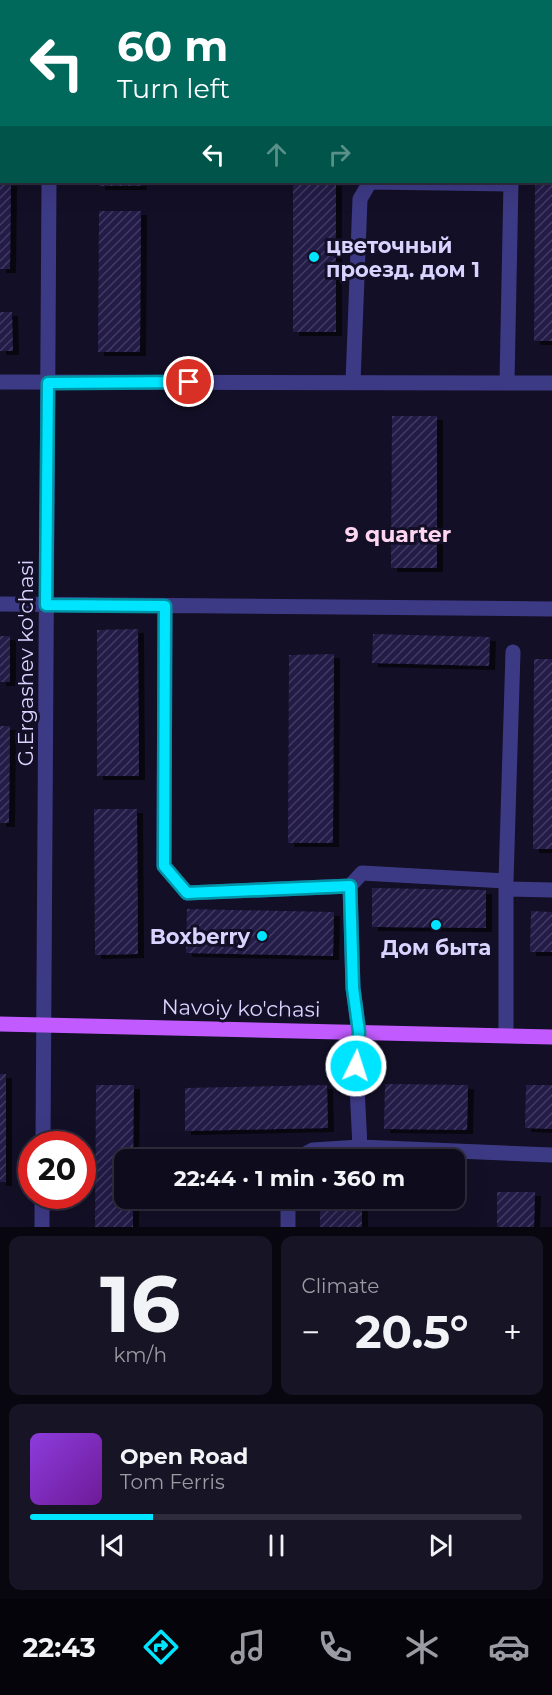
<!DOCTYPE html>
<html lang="en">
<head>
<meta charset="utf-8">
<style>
	body { margin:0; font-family:Montserrat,sans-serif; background:#171425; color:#f1f3f6; height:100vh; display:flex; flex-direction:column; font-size:22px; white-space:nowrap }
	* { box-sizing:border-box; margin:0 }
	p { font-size:20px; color:#9b9ba3 }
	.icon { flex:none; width:33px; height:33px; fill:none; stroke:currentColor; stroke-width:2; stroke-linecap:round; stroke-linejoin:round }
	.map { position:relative; height:1227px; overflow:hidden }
	.side { display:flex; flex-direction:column; gap:9px; padding:9px; background:#08060f; flex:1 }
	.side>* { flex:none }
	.hud { position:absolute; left:0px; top:0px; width:552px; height:183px; box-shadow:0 6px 24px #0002,0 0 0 2px #2e2b3b; background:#00695c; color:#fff; overflow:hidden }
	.speed { position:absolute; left:18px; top:1131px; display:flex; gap:12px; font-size:30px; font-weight:700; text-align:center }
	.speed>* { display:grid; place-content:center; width:78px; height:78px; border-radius:50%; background:#0e0b1c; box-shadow:0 6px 24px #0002,0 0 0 2px #2e2b3b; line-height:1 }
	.speed .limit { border:9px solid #d22; background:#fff; color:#111 }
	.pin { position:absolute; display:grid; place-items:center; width:51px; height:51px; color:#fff; margin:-26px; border:3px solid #fff; border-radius:50%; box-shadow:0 2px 6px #0007 }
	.me { position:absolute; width:66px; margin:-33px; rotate:4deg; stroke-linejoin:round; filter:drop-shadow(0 0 4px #0008) }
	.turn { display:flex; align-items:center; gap:21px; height:126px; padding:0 18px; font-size:27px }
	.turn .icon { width:78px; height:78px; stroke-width:2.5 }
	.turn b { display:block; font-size:42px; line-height:51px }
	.lanes { display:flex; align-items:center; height:57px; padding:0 18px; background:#0003; justify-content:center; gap:30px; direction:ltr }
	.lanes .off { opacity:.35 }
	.big { font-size:45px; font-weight:700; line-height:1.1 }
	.side .tile { flex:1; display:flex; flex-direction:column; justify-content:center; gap:9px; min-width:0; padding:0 21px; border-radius:12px; background:#171425 }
	.side .dial { align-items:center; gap:0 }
	.dial b { font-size:78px; line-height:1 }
	.song { display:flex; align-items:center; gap:18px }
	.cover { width:72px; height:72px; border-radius:9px; background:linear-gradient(135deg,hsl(270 70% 55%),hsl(280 70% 35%)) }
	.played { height:6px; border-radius:3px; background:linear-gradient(90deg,#00e5ff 25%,#2e2b3b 25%) }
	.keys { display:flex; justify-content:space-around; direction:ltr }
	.heat { display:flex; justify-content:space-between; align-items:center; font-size:33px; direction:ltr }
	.side .tiles { flex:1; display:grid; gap:9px; grid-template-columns:1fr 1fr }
	.tile:last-child { grid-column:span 2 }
	.trip { position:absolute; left:114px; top:1149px; width:351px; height:60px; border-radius:12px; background:#0e0b1c; box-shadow:0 6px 24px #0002,0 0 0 2px #2e2b3b; font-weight:700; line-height:60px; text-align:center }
	.tab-bar { display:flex; height:96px; justify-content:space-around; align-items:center; background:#06040b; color:#9b9ba3 }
	.tab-bar .icon { width:42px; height:42px }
	.tab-bar .active { color:#00e5ff }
	.tab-bar b { font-size:27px; color:#f1f3f6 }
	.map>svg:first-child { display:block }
	.building { fill:url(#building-hatch); filter:url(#shadow) }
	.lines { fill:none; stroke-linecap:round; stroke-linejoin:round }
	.minor { stroke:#3d3a85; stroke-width:15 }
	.major { stroke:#c25bff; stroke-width:15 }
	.route-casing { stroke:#0095a6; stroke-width:15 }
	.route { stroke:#00e5ff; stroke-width:10 }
	.poi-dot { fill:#00e5ff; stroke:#130f26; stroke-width:2 }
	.labels { text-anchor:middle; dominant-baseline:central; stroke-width:6; stroke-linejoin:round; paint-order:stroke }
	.poi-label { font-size:21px; font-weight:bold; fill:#d9d4ff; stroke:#130f26; text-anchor:start }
	.street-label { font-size:21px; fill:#d9d4ff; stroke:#130f26 }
	.neighbourhood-label { font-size:22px; font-weight:bold; fill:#ffd6f0; stroke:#130f26 }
</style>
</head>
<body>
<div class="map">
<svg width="552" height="1227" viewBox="0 0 552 1227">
	<defs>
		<pattern id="building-hatch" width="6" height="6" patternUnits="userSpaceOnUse" patternTransform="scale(1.5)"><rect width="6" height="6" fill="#241b47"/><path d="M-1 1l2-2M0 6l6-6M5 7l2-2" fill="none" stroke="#433b63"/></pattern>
		<filter id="shadow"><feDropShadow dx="6" dy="4" stdDeviation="0" flood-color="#0009"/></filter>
	</defs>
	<rect width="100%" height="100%" fill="#130f26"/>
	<path class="building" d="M0 182H11L10 269H0Z
		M99 182H141V186H99Z
		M293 182H336V332H293Z
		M535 182H552V341H534Z
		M99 211H141L140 352H98Z
		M0 312H12L13 351H0Z
		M392 416H437V568H391Z
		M138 629 139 776H97V630Z
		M373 634 490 637 489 666 372 663Z
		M0 636H10V682H0Z
		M334 654 333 843H288L289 655Z
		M534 659H552V849H533Z
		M0 726H10L9 823H0Z
		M94 809H137L138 954 95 955Z
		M372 888 486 890V928L372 927Z
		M187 909 334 912 333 956 186 953Z
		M531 911 552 912V952H530Z
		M0 1074H6V1182H0Z
		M385 1084 468 1085 467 1130 384 1129Z
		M96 1085H134L133 1160H124V1198H133V1227H95Z
		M327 1085 328 1128 185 1131V1088Z
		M526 1085H552V1129L525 1128Z
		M497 1192H535L534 1227H497Z
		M320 1198H362V1227H320Z"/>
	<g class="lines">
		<path class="minor" d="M0 0 98 2
			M550 6H552
			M0 382 552 383
			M353 382 360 199 370 182 511 184
			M507 382 511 182
			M0 604 552 609
			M165 606 164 866 187 893 350 886
			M506 881 362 873 350 886 353 988 359 1032 356 1067 360 1147 552 1155
			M506 889 552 890
			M506 1035V881L513 652
			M43 1144 49 182
			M294 1160 313 1150 360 1147
			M288 1198V1227
			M42 1227V1196"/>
		<path class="major" d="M0 1024 552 1037"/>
	</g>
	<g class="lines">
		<defs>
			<path id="route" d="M189 382 48 383 46 605 165 606 164 866 187 893 350 886 353 988 359 1032 356 1066"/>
		</defs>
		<use href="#route" class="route-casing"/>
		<use href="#route" class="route"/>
	</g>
	<g class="poi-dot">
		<circle cx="314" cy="257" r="6"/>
		<circle cx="436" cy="925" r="6"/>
		<circle cx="262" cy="936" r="6"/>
	</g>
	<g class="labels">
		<g class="poi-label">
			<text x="326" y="245">цветочный<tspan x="326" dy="24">проезд. дом 1</tspan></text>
			<text x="250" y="936" text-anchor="end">Boxberry</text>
			<text x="436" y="947" text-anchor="middle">Дом быта</text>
		</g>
		<g class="street-label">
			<text transform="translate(25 663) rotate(-90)">G.Ergashev ko'chasi</text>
			<text transform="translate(241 1008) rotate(1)">Navoiy ko'chasi</text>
		</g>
		<g class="neighbourhood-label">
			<text x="398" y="534">9 quarter</text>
		</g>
	</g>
</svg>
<div class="speed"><div class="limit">20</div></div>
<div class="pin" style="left:189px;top:382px;background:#d93025"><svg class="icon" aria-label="arrive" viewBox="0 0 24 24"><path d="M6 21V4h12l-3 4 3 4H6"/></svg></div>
<svg class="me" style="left:356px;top:1066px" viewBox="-20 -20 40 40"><circle r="17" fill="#00e5ff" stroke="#fff" stroke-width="3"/><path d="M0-11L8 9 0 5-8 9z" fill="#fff"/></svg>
<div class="trip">22:44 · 1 min · 360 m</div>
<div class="hud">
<div class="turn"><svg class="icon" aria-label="left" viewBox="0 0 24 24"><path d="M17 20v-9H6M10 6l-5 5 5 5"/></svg><div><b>60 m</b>Turn left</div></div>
<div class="lanes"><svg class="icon" aria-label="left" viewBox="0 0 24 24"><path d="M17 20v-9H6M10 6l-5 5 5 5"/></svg><svg class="icon off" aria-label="ahead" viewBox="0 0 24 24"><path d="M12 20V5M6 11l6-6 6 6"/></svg><svg class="icon off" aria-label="right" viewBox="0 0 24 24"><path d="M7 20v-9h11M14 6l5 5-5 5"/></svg></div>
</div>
</div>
<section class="side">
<div class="tiles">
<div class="tile dial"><b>16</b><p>km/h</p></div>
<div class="tile"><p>Climate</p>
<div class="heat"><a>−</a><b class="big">20.5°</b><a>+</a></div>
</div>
<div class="tile">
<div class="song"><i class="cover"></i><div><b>Open Road</b><p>Tom Ferris</p></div></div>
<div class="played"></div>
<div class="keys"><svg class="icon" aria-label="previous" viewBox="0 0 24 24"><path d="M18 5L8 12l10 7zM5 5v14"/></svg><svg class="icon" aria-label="pause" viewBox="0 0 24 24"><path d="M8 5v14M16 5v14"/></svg><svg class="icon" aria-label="next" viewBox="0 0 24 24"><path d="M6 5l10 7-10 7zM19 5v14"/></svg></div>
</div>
</div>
</section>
<nav class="tab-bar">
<b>22:43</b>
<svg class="icon active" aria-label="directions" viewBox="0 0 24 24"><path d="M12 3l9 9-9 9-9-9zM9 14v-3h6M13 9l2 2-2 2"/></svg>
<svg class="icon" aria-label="music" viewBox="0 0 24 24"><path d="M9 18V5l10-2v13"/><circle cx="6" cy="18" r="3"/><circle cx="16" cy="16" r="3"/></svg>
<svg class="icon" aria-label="phone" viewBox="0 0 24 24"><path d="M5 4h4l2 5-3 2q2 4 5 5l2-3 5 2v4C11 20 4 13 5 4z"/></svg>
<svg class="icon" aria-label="climate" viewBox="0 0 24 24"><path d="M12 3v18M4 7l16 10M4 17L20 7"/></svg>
<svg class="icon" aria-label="car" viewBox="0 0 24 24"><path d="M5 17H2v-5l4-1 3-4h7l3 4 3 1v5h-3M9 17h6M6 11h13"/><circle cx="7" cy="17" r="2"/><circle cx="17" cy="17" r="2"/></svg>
</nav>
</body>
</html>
